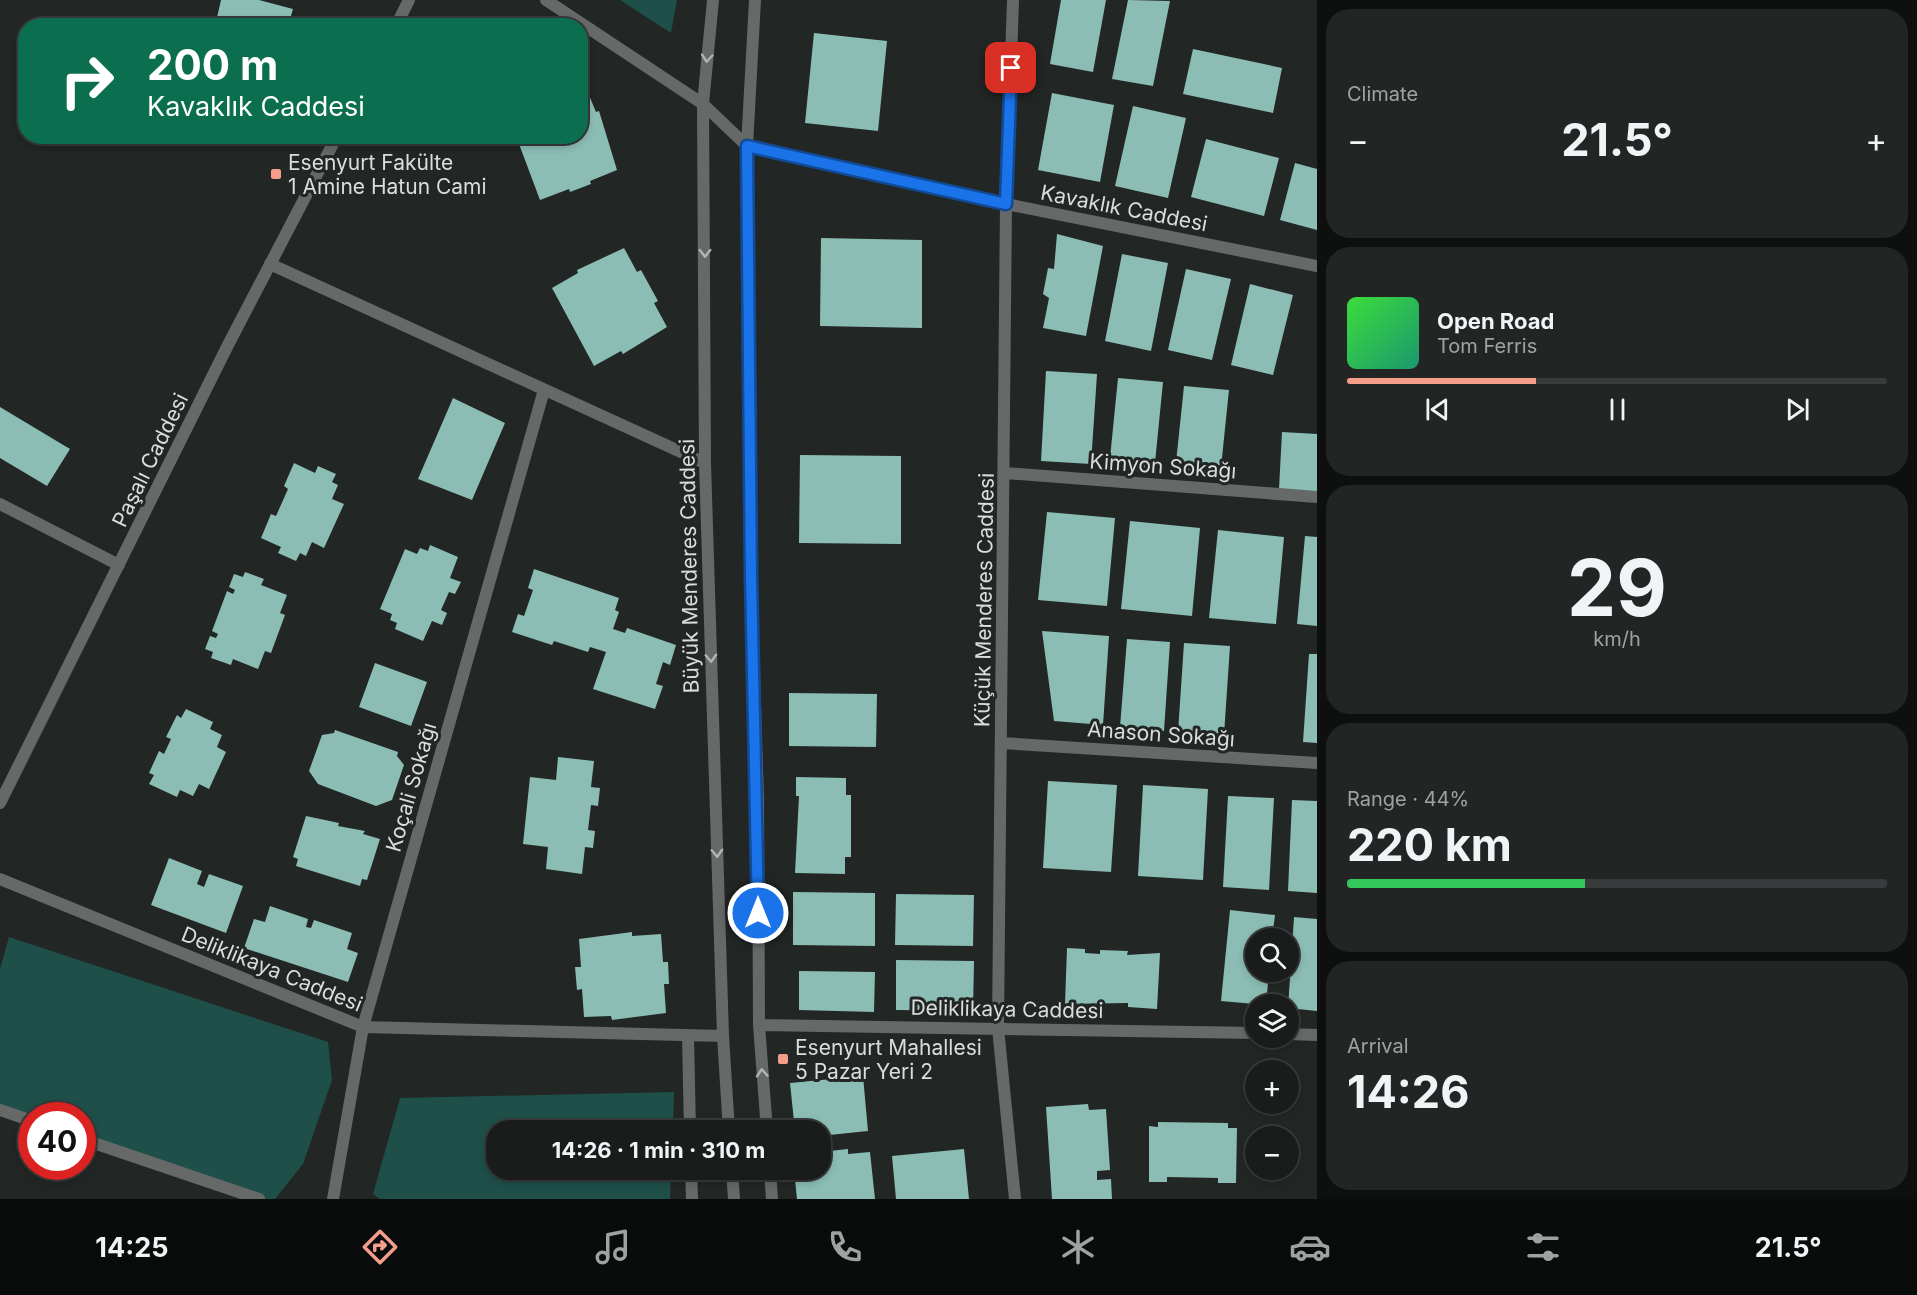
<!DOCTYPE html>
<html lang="en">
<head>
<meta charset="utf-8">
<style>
	body { margin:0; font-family:Inter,sans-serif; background:#232525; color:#f1f3f6; height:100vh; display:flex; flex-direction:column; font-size:22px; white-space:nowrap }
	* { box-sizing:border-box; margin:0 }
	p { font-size:20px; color:#9fa1a3 }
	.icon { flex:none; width:33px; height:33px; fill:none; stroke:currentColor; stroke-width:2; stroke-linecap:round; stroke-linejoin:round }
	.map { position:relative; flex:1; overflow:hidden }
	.sheet { display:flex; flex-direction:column; gap:9px; padding:9px; background:#0e0f0f; width:600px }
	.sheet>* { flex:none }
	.top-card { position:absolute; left:18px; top:18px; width:570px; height:126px; border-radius:24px; box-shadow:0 3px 9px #0003,0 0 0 2px #383a3b; background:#0b6e4f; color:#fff; overflow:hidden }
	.tools { position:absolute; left:1245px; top:928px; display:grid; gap:12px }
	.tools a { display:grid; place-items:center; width:54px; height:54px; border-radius:50%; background:#1a1c1c; box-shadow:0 3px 9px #0003,0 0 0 2px #383a3b; font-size:30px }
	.speed { position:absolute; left:18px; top:1102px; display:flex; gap:12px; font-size:30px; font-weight:700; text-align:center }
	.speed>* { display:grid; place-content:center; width:78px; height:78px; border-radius:50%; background:#1a1c1c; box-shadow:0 3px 9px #0003,0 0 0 2px #383a3b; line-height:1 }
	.speed .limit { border:9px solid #d22; background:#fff; color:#111 }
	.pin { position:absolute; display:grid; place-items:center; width:51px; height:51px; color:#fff; margin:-26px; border-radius:12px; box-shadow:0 3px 9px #0006 }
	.me { position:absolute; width:66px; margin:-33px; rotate:0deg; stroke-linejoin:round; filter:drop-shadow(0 0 4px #0008) }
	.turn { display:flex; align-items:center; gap:21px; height:126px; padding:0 30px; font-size:27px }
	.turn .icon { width:78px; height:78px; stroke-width:2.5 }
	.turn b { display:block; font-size:42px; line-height:51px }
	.big { font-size:45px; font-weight:700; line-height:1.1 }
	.sheet .widget { flex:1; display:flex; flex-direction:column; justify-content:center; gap:9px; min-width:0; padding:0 21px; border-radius:24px; background:#232525 }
	.sheet .dial { align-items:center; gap:0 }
	.dial b { font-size:78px; line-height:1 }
	.song { display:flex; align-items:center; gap:18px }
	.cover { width:72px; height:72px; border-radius:9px; background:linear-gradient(135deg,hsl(120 70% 55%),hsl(160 70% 35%)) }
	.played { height:6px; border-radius:3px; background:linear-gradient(90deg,#f49e8a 35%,#383a3b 35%) }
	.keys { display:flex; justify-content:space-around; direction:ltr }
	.heat { display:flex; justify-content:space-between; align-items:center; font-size:33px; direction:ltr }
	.charge { height:9px; border-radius:4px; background:linear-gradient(90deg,#34c759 44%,#383a3b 0) }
	.trip { position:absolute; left:486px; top:1120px; width:345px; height:60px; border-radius:24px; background:#1a1c1c; box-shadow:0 3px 9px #0003,0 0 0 2px #383a3b; font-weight:700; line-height:60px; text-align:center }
	.dock { display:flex; height:96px; justify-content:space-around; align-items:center; background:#0a0b0b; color:#9fa1a3 }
	.dock .icon { width:42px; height:42px }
	.dock .on { color:#f49e8a }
	.dock b { font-size:27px; color:#f1f3f6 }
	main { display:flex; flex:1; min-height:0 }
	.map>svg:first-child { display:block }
	.green { fill:#1e4f49 }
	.building { fill:#8bbdb4 }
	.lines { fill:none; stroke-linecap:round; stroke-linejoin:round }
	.minor { stroke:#676969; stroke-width:12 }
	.tertiary { stroke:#676969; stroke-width:12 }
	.oneway { stroke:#b2b4b4 }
	.route-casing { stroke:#114b97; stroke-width:15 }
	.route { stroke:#1a73e8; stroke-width:10 }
	.poi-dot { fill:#f49e8a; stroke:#222625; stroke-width:2 }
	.labels { text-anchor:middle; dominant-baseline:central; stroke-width:6; stroke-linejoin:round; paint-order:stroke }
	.poi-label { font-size:21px; fill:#dadddc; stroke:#222625; text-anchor:start }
	.street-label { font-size:21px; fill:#dadddc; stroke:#222625 }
</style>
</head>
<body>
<main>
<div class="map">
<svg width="1317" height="1199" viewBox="0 0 1317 1199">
	<rect width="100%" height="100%" fill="#222625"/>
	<path class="green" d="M620 0H677L671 33Z
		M9 937 328 1042 332 1080 303 1164 275 1199H251L83 1142 82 1116 0 1113V969Z
		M674 1092 673 1131H496V1170H671L670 1199H380L373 1194 400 1098Z"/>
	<path class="building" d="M221 0H259L293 9 288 26H215Z
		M1061 0H1106L1093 72 1050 64Z
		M1128 0 1170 1 1153 86 1112 79Z
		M814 33 887 41 878 131 805 123Z
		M1193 49 1282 68 1273 113 1183 94Z
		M586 88 596 112 599 111 617 170 590 181 591 184 570 192 569 189 540 200 516 136H580V90Z
		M1052 93 1114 105 1100 182 1038 170Z
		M1133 106 1186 118 1168 198 1115 186Z
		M1206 139 1279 158 1264 216 1191 197Z
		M1295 163 1317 169V230L1280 220Z
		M1057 234 1103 246 1086 336 1043 328 1049 298 1043 294 1048 268 1054 269Z
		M821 238 922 240V328L820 326Z
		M624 248 637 272 641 270 658 301 654 303 667 327 623 354 621 351 594 366 552 288 578 273 577 270Z
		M1122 254 1168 263 1151 351 1105 341Z
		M1186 269 1231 279 1212 360 1168 350Z
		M1250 284 1293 295 1273 375 1231 365Z
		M1046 371 1097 374 1091 464 1041 461Z
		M1118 378 1163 382 1154 473 1109 468Z
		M1184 386 1229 390 1220 477 1175 472Z
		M453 398 505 423 472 500 418 479Z
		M0 407 70 449 47 486 0 458Z
		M1282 432 1317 434V495L1279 489Z
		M800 455 901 456V544L799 543Z
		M294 463 315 473 318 466 336 474 332 482 338 485 332 499 344 504 324 548 312 542 306 556 300 553 296 561 278 553 281 547 261 538 271 514 276 516 288 489 284 486Z
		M1047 512 1115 518 1107 606 1038 600Z
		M1130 521 1200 528 1192 616 1121 609Z
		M1218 530 1284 537 1276 624 1209 618Z
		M1305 536 1317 537V626L1297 624Z
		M430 545 458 557 450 578 461 582 455 594 449 592 441 610 447 613 442 625 432 621 423 641 395 629 397 623 390 620 392 614 380 609 405 549 417 554 420 548 428 551Z
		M534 569 619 598 615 610 619 612 613 629 625 633 627 628 676 645 670 665 663 662 656 684 663 686 655 709 593 689 606 652 590 647 588 652 554 641 552 645 512 632 518 614 524 616 533 590 528 588Z
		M245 572 264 579 261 585 287 595 280 613 285 615 271 653 265 651 258 669 233 659 231 665 211 658 213 652 205 649 210 636 216 638 218 634 212 631 227 591 233 594 235 590 229 587 234 574 243 577Z
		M1042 631 1109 636 1103 725 1054 721Z
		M1127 639 1170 642 1164 731 1120 727Z
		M1184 643 1230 646 1224 735 1178 732Z
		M1309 654H1317V743L1303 742Z
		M375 663 427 682 411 726 359 707Z
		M789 693 877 694 876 747 789 746Z
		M186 709 213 722 210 729 222 735 217 747 226 752 209 789 199 784 193 796 180 790 177 797 149 784 154 775 149 773 159 751 164 754 171 739 166 737 177 715 181 718Z
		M335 730 398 752 397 756 404 765 392 800 376 806 318 784 309 771 322 735 334 733Z
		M558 757 594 761 591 787 600 788 598 806 591 805 588 830 595 831 593 848 585 847 582 874 546 869 548 847 523 844 530 777 556 780Z
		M796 777 846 778V795H851V857H845V874L795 873 799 796H796Z
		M1048 781 1117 785 1111 872 1043 868Z
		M1143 785 1208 789 1203 880 1138 876Z
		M1228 796 1274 798 1269 890 1223 887Z
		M1292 800 1317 801V893L1288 891Z
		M306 816 339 823 338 826 365 831 363 834 380 839 367 880 362 879 360 886 296 866 298 859 293 857Z
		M169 858 202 871 197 884 204 887 209 874 243 886 226 933 151 905Z
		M793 892 875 893V946L793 945Z
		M896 894 974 895 973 946 895 945Z
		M270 906 308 919 306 927 311 928 314 920 352 933 347 949 358 953 348 982 244 948 254 919 265 922Z
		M1230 910 1275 915 1272 939H1256V972H1269L1266 1005 1221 1001Z
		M1294 917 1317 919V1011L1288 1008Z
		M632 932V936L661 934 663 962H668L669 984H664L666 1013 612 1020 611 1016 584 1017 582 989 577 990 575 967H581L579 939Z
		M1067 948 1085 949V953L1100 954V950L1128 951 1127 955 1160 953 1157 1009 1128 1007V1003L1065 1004Z
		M896 960 974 961 973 1011 896 1010Z
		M799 971 875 972 874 1012 799 1010Z
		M863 1076 868 1131 820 1136V1131H795L790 1083Z
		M1088 1104 1089 1110 1106 1109 1110 1170 1097 1171V1180L1111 1179 1112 1199H1052L1046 1107Z
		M1158 1122 1228 1123V1128H1237L1236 1183H1218V1178L1167 1177V1182H1149V1126L1158 1127Z
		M848 1149V1154L870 1152 875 1199H797L794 1170H820V1152Z
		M964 1149 969 1199H896L892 1156Z"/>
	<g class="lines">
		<path class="minor" d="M546 0 703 104 747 146 1006 204 1317 266
			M1013 0 1006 204 998 1028 1015 1199
			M270 264 705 463
			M1005 473 1317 497
			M0 504 119 565
			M1002 743 1317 763
			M688 1036 690 1131
			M0 1110 32 1121
			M82 1139 259 1199
			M691 1170 692 1199
			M333 1199 363 1027 544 390"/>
		<path class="tertiary" d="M713 0 703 104 705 463 723 1036 729 1131
			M755 0 747 146 748 360 751 576 758 800 759 1025 767 1131
			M396 26 409 0
			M0 803 228 345 337 136
			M0 879 363 1027 723 1036
			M759 1025 1256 1033
			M1288 1034 1317 1035
			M732 1170 734 1199
			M770 1170 772 1199"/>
	</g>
	<defs><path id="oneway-chevron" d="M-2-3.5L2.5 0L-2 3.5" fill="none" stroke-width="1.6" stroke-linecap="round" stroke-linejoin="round" transform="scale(1.5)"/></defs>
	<g class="oneway">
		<use href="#oneway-chevron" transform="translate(707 58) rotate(95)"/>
		<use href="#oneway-chevron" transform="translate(705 253) rotate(90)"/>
		<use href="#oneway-chevron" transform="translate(711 658) rotate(88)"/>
		<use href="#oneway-chevron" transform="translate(717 853) rotate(88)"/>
		<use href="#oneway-chevron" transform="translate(762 1073) rotate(-94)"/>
	</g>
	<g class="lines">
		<defs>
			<path id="route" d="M758 913 751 576 747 146 1006 204 1011 68"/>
		</defs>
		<use href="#route" class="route-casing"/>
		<use href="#route" class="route"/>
	</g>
	<g class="poi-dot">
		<rect x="270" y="168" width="12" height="12" rx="3"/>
		<rect x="777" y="1053" width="12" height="12" rx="3"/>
	</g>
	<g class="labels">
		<g class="poi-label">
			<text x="288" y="162">Esenyurt Fakülte<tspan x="288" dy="24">1 Amine Hatun Cami</tspan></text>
			<text x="795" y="1047">Esenyurt Mahallesi<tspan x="795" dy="24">5 Pazar Yeri 2</tspan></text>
		</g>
		<g class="street-label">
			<text transform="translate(1124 208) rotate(11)">Kavaklık Caddesi</text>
			<text transform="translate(150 460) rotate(-64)">Paşalı Caddesi</text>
			<text transform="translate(1163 466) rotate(4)">Kimyon Sokağı</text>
			<text transform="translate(689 566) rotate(-91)">Büyük Menderes Caddesi</text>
			<text transform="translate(984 600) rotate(-89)">Küçük Menderes Caddesi</text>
			<text transform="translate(1161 734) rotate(4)">Anason Sokağı</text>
			<text transform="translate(411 787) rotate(-74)">Koçali Sokağı</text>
			<text transform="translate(272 969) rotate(22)">Deliklikaya Caddesi</text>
			<text transform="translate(1007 1009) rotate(1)">Deliklikaya Caddesi</text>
		</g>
	</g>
</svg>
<div class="tools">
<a><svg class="icon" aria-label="search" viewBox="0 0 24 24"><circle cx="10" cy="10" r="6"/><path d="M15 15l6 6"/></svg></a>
<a><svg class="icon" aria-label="layers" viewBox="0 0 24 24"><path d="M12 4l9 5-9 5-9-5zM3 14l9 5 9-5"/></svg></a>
<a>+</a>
<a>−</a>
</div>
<div class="speed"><div class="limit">40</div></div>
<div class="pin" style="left:1011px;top:68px;background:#d93025"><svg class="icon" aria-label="arrive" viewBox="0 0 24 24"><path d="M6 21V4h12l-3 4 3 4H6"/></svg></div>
<svg class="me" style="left:758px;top:913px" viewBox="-20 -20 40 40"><circle r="17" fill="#1a73e8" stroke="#fff" stroke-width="3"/><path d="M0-11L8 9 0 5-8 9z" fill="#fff"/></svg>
<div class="trip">14:26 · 1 min · 310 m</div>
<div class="top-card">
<div class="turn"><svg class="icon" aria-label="right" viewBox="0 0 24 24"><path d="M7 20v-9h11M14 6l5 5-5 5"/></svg><div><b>200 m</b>Kavaklık Caddesi</div></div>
</div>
</div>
<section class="sheet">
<div class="widget"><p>Climate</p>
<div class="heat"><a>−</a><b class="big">21.5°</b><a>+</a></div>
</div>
<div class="widget">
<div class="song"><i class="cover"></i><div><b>Open Road</b><p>Tom Ferris</p></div></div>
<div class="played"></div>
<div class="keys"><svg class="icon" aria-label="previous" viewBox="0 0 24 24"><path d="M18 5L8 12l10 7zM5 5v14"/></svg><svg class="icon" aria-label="pause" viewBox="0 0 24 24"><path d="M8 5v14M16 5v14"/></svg><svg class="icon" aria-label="next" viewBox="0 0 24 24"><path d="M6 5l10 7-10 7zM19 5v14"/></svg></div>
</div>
<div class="widget dial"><b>29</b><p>km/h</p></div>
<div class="widget"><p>Range · 44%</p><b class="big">220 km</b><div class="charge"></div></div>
<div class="widget"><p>Arrival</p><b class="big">14:26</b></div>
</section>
</main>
<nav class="dock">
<b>14:25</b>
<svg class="icon on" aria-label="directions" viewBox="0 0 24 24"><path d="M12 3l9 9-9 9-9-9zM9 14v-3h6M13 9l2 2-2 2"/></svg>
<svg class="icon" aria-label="music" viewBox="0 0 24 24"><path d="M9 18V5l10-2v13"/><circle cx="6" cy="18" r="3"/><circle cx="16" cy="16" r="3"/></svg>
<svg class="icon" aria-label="phone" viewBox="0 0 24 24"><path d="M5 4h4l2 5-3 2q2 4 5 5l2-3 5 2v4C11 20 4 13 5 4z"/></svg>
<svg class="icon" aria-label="climate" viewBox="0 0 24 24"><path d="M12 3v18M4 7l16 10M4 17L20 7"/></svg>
<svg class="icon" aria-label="car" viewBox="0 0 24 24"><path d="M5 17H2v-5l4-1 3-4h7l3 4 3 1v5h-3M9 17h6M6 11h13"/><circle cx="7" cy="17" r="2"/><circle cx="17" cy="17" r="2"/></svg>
<svg class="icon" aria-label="filters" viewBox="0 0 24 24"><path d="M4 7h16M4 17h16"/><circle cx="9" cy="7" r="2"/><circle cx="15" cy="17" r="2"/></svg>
<b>21.5°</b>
</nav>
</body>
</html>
